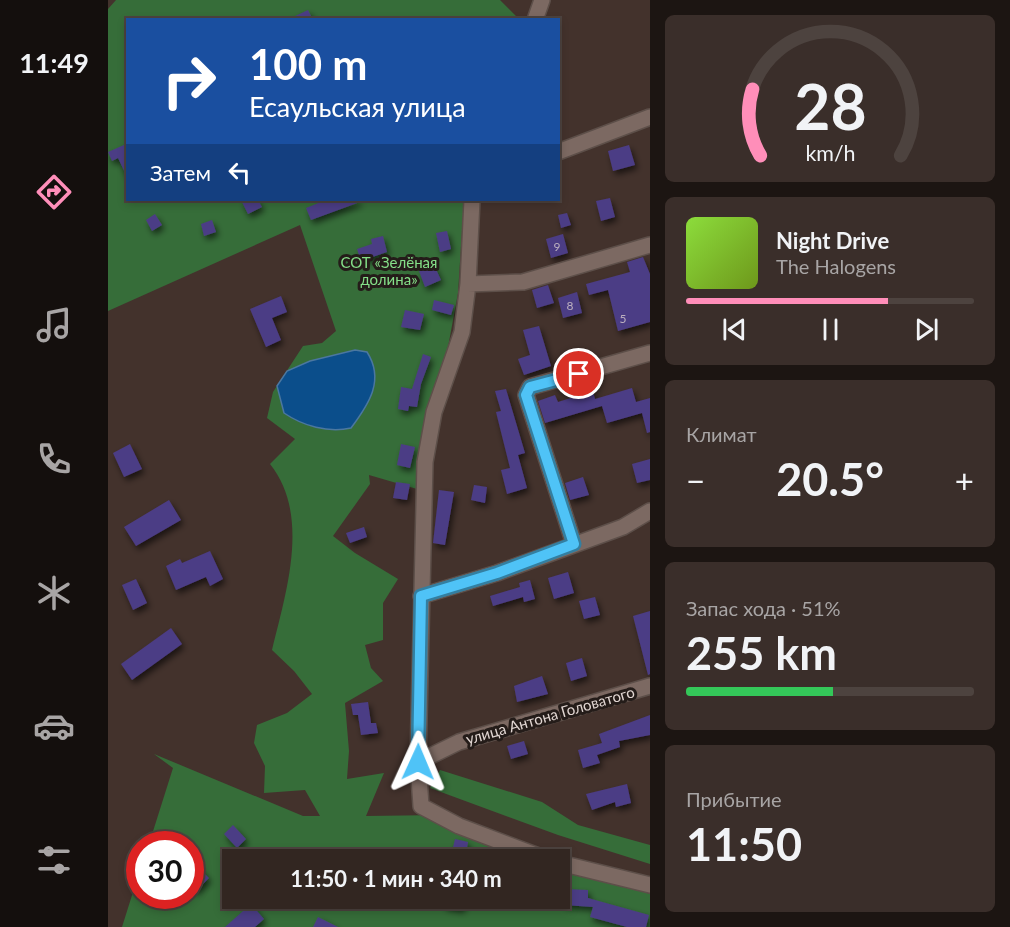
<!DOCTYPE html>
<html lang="ru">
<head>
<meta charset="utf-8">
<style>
	body { margin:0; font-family:Lato,sans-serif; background:#3a2e2a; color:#f1f3f6; height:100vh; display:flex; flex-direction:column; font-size:22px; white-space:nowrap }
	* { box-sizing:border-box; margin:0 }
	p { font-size:20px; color:#a8a5a5 }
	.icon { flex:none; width:33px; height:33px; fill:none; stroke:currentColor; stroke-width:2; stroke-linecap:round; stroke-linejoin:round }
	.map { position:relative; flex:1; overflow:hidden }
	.details { display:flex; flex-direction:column; gap:15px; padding:15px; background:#1c1512; width:360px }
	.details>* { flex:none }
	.hud { position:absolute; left:18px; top:18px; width:434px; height:183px; border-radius:0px; box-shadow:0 3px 9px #0003,0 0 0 2px #4d433f; background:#1a4fa0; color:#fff; overflow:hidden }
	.speed { position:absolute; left:18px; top:831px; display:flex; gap:12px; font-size:30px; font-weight:700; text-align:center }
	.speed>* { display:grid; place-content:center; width:78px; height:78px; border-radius:50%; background:#322621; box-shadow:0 3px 9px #0003,0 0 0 2px #4d433f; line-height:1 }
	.speed .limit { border:9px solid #d22; background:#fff; color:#111 }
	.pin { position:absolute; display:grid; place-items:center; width:51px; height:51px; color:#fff; margin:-26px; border:3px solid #fff; border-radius:50%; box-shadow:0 2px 6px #0007 }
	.me { position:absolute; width:66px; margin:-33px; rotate:1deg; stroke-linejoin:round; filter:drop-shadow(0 0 4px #0008) }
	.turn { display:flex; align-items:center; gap:21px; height:126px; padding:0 24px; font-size:27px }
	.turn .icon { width:78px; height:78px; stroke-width:2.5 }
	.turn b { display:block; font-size:42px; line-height:51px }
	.then { display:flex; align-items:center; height:57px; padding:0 24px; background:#0003; gap:12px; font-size:22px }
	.big { font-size:45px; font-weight:700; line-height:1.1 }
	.details .tile { flex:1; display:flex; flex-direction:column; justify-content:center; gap:9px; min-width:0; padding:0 21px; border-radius:9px; background:#3a2e2a }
	.details .dial { align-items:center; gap:0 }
	.dial svg { height:156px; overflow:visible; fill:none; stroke:#4d433f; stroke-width:7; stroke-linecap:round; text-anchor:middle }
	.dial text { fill:#f1f3f6; stroke:none }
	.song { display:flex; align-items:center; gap:18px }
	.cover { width:72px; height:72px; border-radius:9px; background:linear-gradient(135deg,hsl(90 70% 55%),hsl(80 70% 35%)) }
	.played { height:6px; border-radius:3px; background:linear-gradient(90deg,#ff8eb9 70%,#4d433f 70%) }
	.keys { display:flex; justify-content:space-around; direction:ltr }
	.heat { display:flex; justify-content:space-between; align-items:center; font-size:33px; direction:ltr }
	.charge { height:9px; border-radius:4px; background:linear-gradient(90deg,#34c759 51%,#4d433f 0) }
	.trip { position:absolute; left:114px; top:849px; width:348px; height:60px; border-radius:0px; background:#322621; box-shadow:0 3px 9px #0003,0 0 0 2px #4d433f; font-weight:700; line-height:60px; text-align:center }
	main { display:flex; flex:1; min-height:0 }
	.menu { display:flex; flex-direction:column; width:108px; justify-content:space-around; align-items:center; background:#140f0d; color:#a8a5a5 }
	.menu .icon { width:42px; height:42px }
	.menu .current { color:#ff8eb9 }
	.menu b { font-size:27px; color:#f1f3f6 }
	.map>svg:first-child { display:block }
	.green { fill:#366d39 }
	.water { fill:#0b4e8b; stroke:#4b77a0; stroke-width:1.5 }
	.building { fill:#4c3c85; filter:url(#shadow) }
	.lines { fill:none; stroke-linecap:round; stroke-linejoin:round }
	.minor-casing { stroke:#5d4f49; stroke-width:18 }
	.minor { stroke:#7c6962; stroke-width:15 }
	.route-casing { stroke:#337fa1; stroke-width:15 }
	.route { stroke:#4fc3f7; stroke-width:10 }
	.labels { text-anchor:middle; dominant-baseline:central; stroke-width:6; stroke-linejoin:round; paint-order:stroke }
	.number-label { font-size:12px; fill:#bcb0bf }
	.park-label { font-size:15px; fill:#85df88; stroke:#241c19 }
	.street-label { font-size:15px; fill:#e1d6d2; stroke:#241c19 }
</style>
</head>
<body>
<main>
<nav class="menu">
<b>11:49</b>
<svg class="icon current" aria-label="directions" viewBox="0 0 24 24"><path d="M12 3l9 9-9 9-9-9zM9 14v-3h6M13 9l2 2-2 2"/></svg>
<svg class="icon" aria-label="music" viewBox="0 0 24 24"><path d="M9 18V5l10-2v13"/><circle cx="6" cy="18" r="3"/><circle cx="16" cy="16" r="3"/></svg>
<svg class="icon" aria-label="phone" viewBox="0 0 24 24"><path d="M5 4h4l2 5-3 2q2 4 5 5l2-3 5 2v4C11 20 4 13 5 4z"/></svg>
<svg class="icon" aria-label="climate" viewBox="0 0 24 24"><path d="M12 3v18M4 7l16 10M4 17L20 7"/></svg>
<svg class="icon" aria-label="car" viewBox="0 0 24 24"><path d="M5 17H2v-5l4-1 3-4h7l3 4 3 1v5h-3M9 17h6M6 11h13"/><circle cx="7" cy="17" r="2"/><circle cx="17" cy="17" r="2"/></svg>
<svg class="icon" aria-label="filters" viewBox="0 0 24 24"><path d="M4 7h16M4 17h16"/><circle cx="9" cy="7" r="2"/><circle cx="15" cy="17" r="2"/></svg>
</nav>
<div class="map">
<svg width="542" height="927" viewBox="0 0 542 927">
	<defs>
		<filter id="shadow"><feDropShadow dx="2.5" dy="4" stdDeviation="3" flood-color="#0009"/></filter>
	</defs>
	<rect width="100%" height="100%" fill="#43322c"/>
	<path class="green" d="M8 0H392L411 19 20 20V200H356L350 293 338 358 319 411 309 489 261 475 262 484 225 536 247 553 290 579 275 603V640L257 645 263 668 275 681 237 703 241 751 239 779 276 773 258 816 333 815 451 859 124 860V898H452V860L542 894V927H14L31 873 32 896H82V844H41L65 768 46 754 195 816H212L197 790 156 793 157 766 146 743 149 725 179 713 204 694 186 671 164 650C178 592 203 515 162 464L187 439 159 418 165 392 195 346 214 343 228 331 192 225 0 311V9Z
		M332 770 434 802 470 825 542 845V864L450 835 322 788Z"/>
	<path class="water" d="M247 350 259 352C277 380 261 404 243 428 220 433 195 426 176 413L169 386 179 371 202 361Z"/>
	<path class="building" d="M200 10 205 20H179Z
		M16 145 20 154V179L10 158 4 161 0 152Z
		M521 145 527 165 505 171 500 151Z
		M502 198 507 217 493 221 488 201Z
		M133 200H150L154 207 140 214Z
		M218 200H251L252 202 203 220 198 208Z
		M459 213 463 225 453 228 450 215Z
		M47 214 54 225 44 231 38 220Z
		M104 220 108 232 96 236 93 224Z
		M339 231 343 249 332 252 328 233Z
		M455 234 460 253 443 258 438 239Z
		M275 236 279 252 253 261 249 249 264 244 263 239Z
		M535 257 542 274V322L510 331 500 290 481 295 478 284 522 272 519 262Z
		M326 265 333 280 317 287 311 271Z
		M440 285 446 303 429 308 424 290Z
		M469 292 474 313 455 318 450 298Z
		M173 296 179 312 164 318 173 340 158 347 142 309Z
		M326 300 346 305 343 315 324 310Z
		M297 310 316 314 312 330 293 327Z
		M431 326 443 366 416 375 410 359 422 355 415 330Z
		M315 354 323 357 313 384 309 407 301 406 300 411 290 409 293 387 304 389Z
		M524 388 528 402 542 398V432L539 433 534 413 499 423 494 406 437 423 430 401 447 395 450 402 485 391 487 399Z
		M398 389 417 453 410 455 419 488 399 494 393 470 402 468 388 412 393 411 387 391Z
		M22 444 34 469 16 477 5 453Z
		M293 444 307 447 302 468 289 465Z
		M542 459V480L529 483 524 464Z
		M475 477 481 495 462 500 457 483Z
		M288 482 302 484 299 500 285 498Z
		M366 485 379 487 377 503 363 500Z
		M331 490 346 492 337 545 325 543Z
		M61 500 73 520 28 546 16 527Z
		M256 527 259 537 242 543 238 533Z
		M102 551 115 579 102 586 98 577 68 590 58 566 72 559 74 563Z
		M460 572 466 593 446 599 440 578Z
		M28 579 39 603 25 610 14 585Z
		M422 580 427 599 416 602 415 597 385 606 382 596 412 587 411 583Z
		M487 597 492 615 476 619 471 601Z
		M542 611V674L540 675 525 616Z
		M63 628 74 644 24 680 13 664Z
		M474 658 479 676 463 681 458 663Z
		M434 676 440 694 409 702 406 686Z
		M260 702 263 723H268L270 733 253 735 250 715H245L243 704Z
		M542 715V735L511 741 512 747 489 755 492 763 475 768 470 750 494 743 491 734Z
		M416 741 420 754 403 759 399 746Z
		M519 784 523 803 508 807 507 802 484 810 478 794Z
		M125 825 138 839 129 848 116 834Z
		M347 839 360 842 359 848 396 855V860H362L343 856Z
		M197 848 208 860H186Z
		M89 866 101 878 88 891 82 885V872Z
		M457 889 480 890V898L541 915 538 927H519L482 917 485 907 456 905Z
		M337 898H357L354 909 336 906Z
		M143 904 156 919 147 927H117Z
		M210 917 230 927H205Z"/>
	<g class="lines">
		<defs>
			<path id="minor" d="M427 20 434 0
				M450 152 542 117
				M364 200 360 284 354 332 326 412 317 462 310 762 313 806 351 826 441 860
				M360 284 415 282 542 245
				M466 544 418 395 422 387 542 353
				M313 596 389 573 515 527 542 511
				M310 762 351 742 542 686
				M452 863 542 885"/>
		</defs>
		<use href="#minor" class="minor-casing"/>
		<use href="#minor" class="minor"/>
	</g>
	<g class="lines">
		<defs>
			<path id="route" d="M310 762 313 596 389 573 466 544 418 395 422 387 471 374"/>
		</defs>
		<use href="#route" class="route-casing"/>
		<use href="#route" class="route"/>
	</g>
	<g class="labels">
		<g class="number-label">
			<text x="449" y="246">9</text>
			<text x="462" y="305">8</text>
			<text x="515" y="318">5</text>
		</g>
		<g class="park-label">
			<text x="281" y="262">СОТ «Зелёная<tspan x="281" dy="17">долина»</tspan></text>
		</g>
		<g class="street-label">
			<text transform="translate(442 715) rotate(-16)">улица Антона Головатого</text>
		</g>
	</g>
</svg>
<div class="speed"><div class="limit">30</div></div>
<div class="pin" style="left:471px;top:374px;background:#d93025"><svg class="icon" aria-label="arrive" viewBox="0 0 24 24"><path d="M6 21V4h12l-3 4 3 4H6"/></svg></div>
<svg class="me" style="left:310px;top:762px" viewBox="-20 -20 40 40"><path d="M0-17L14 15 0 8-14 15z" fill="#4fc3f7" stroke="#fff" stroke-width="4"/></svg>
<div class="trip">11:50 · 1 мин · 340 m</div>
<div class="hud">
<div class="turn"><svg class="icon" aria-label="right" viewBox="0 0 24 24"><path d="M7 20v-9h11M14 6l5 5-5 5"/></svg><div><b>100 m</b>Есаульская улица</div></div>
<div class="then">Затем<svg class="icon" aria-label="left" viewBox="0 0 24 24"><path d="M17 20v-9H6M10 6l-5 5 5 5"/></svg></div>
</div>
</div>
<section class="details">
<div class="tile dial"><svg viewBox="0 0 100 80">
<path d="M14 69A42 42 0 1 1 86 69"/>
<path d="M14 69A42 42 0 0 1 10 35" stroke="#ff8eb9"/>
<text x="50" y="56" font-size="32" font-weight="700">28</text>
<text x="50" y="72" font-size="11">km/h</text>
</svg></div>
<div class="tile">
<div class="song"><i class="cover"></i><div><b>Night Drive</b><p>The Halogens</p></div></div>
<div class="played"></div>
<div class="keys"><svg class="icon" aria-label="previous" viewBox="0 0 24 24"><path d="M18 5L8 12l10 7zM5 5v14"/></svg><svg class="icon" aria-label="pause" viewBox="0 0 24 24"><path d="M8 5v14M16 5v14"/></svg><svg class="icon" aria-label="next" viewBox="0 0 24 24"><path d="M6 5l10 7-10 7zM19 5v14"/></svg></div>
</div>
<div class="tile"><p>Климат</p>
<div class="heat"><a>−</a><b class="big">20.5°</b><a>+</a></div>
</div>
<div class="tile"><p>Запас хода · 51%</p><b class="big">255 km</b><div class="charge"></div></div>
<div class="tile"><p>Прибытие</p><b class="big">11:50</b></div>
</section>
</main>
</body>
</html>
